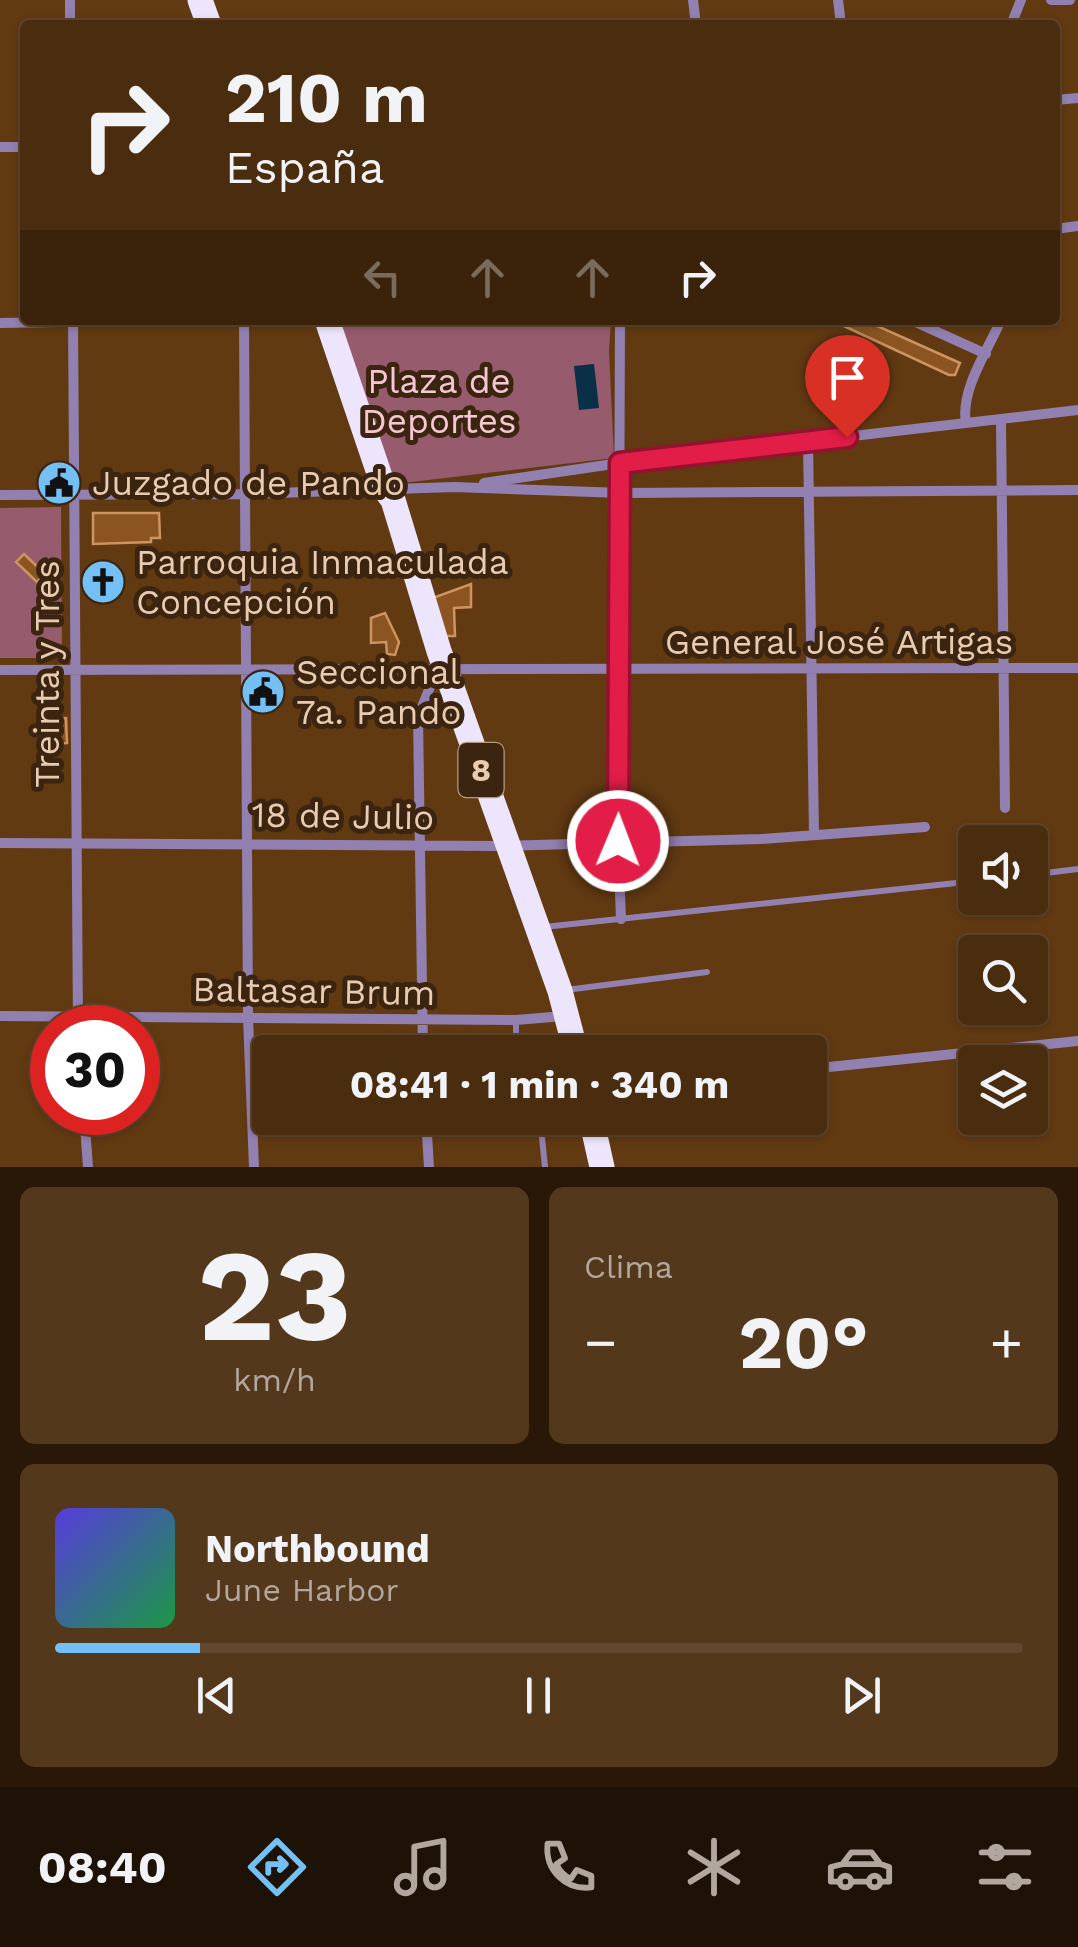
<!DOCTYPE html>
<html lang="es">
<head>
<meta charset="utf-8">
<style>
	body { margin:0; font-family:"Work Sans",sans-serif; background:#54381c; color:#f1f3f6; height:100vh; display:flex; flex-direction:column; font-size:38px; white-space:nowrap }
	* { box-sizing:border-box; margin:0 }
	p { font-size:32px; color:#b2a79e }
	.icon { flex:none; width:55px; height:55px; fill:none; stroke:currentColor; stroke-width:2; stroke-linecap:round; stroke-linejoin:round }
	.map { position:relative; height:1167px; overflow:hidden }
	.panel { display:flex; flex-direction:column; gap:20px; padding:20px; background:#291808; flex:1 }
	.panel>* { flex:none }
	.top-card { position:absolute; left:20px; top:20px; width:1040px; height:305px; border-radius:10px; box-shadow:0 2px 8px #0004,0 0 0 2px #61482e; background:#4a2c0e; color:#f1f3f6; overflow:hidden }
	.tools { position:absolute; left:958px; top:825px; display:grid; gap:20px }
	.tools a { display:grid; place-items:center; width:90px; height:90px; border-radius:10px; background:#4a2c0e; box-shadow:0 2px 8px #0004,0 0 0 2px #61482e; font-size:50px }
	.speed { position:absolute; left:30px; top:1005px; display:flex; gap:20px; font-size:50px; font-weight:700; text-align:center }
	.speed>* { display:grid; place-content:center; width:130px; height:130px; border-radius:50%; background:#4a2c0e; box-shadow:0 2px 8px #0004,0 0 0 2px #61482e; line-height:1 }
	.speed .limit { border:15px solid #d22; background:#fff; color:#111 }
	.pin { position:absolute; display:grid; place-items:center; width:85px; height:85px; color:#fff; margin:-102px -42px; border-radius:50% 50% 50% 0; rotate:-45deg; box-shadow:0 0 10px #0007 }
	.pin .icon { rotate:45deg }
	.me { position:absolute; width:110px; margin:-55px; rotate:1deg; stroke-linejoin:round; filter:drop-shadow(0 0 8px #0008) }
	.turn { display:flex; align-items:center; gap:35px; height:210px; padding:0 40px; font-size:45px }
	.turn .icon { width:130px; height:130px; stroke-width:2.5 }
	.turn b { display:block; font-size:70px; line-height:85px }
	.lanes { display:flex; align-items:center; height:95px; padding:0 40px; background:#0003; justify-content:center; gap:50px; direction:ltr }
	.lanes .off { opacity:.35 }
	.big { font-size:75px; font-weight:700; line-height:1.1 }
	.panel .tile { flex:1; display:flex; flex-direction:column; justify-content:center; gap:15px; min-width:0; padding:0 35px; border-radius:15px; background:#54381c }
	.panel .dial { align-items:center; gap:0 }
	.dial b { font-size:130px; line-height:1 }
	.song { display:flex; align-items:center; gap:30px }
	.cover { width:120px; height:120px; border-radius:15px; background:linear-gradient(135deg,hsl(250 70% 55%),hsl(140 70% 35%)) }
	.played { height:10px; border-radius:5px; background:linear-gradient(90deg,#74c0f6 15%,#61482e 15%) }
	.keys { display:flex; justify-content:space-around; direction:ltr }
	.heat { display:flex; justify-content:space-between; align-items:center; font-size:55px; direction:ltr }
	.panel .tiles { flex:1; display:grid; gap:20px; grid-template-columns:1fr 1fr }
	.tile:last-child { grid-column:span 2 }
	.trip { position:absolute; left:252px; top:1035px; width:575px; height:100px; border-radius:10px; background:#4a2c0e; box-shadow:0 2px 8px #0004,0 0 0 2px #61482e; font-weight:700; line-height:100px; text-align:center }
	.dock { display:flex; height:160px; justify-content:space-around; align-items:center; background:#1e1206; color:#b2a79e }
	.dock .icon { width:70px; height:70px }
	.dock .selected { color:#74c0f6 }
	.dock b { font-size:45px; color:#f1f3f6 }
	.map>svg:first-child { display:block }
	.green { fill:#965b6c }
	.water { fill:#0a3048 }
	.building { fill:#8b5522; stroke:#cd9361; stroke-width:2.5 }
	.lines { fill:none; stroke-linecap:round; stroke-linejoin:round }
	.lane { stroke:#9280b0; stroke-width:6 }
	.street { stroke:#9280b0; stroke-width:10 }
	.highway { stroke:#ece5fc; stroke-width:25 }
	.route-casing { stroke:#92132f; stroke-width:25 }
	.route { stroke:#e11d48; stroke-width:18 }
	.labels { text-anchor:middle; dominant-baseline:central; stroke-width:10; stroke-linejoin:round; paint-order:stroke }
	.shield { fill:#3c2510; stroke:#b59981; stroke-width:2.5 }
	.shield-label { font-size:32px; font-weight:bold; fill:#e9cbb2 }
	.park-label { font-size:35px; fill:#f4c7d3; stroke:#3c2510 }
	.poi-label { font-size:35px; fill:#e9cbb2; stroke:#3c2510; text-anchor:start }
	.street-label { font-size:35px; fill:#e9cbb2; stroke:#3c2510 }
</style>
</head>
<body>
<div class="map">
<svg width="1078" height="1167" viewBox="0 0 1078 1167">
	<rect width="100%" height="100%" fill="#623a12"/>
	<path class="green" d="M611 320 609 351 614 458 386 485 333 327Z
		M61 507 62 658H0V508Z"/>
	<path class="water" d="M594 364 599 408 579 410 574 366Z"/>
	<path class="building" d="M831 320H864L960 363 955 375H949Z
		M93 513H159L160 538H151V542L93 544Z
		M24 554 45 574 37 582 16 562Z
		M471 584V607L454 608 455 636H444L430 599Z
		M385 613 399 642 395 655 387 654 386 642 371 643V618Z
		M66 718 67 743 49 744 48 719Z
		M529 1044V1052H475V1045Z"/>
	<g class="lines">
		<path class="lane" d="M1030 875 1078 869
			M544 927 975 881
			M566 990 707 972
			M516 1038 538 1041 542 1052
			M493 1044 499 1038H516V1020
			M541 1046 560 1045
			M540 1118 545 1167"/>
		<path class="street" d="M693 0 696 25
			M838 0 841 25
			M1051 0H1070
			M70 25V0
			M1011 25 1021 0
			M1055 100 1078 98
			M0 147H25
			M1055 229 1078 226
			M73 320 78 1028
			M244 320 248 1017 254 1167
			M620 320 618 841 621 919
			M911 320 986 354
			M0 323 176 320
			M1001 420 1005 808
			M966 423C960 390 988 350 1001 320
			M808 442 814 835
			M484 483 620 463 1078 410
			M0 495 245 494 454 487 622 493 1078 490
			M0 670 1078 668
			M0 843 498 846 761 839 925 827
			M0 1016 516 1020 564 1016
			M423 1052 418 717 436 672
			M810 1069 1078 1041
			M84 1112 88 1167
			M426 1118 429 1167"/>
		<path class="highway" d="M200 0 209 25
			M327 320 384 488 393 500 439 651 560 991 576 1052
			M591 1118 602 1167"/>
	</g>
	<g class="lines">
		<defs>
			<path id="route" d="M618 841 620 463 847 437"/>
		</defs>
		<use href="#route" class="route-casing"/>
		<use href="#route" class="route"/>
	</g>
	<defs>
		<symbol id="civic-disc" viewBox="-11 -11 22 22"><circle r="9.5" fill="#74c0f6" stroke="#3c2510"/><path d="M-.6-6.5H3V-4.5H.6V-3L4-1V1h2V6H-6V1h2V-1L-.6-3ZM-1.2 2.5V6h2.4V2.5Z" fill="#111"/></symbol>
		<symbol id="church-disc" viewBox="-11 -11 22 22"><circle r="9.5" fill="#74c0f6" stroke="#3c2510"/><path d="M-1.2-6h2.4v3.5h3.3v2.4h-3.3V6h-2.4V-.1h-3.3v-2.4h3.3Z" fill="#111"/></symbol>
	</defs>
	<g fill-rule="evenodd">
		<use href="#civic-disc" x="34" y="458" width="50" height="50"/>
		<use href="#church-disc" x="78" y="557" width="50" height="50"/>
		<use href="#civic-disc" x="238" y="667" width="50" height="50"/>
	</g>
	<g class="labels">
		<rect class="shield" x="458.5" y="743" width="45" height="54" rx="8"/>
		<g class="shield-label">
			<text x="481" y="770">8</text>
		</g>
		<g class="park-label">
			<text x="439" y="381">Plaza de<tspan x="439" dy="40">Deportes</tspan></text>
		</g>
		<g class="poi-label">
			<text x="92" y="483">Juzgado de Pando</text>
			<text x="136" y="562">Parroquia Inmaculada<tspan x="136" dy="40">Concepción</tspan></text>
			<text x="296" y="672">Seccional<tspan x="296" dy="40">7a. Pando</tspan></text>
		</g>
		<g class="street-label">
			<text x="839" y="642">General José Artigas</text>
			<text transform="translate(47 674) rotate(-90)">Treinta y Tres</text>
			<text transform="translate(343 816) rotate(1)">18 de Julio</text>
			<text transform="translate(314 991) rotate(1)">Baltasar Brum</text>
		</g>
	</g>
</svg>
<div class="tools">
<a><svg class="icon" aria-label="sound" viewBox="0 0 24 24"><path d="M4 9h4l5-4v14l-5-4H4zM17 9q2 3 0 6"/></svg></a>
<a><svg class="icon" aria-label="search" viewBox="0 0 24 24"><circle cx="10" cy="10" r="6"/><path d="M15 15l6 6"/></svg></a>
<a><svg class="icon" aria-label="layers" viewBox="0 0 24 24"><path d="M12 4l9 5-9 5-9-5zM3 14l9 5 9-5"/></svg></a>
</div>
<div class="speed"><div class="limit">30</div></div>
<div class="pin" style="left:847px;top:437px;background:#d93025"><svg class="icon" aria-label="arrive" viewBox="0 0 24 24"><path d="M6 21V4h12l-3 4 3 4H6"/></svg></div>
<svg class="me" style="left:618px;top:841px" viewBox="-20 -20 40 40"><circle r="17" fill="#e11d48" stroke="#fff" stroke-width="3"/><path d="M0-11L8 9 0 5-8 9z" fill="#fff"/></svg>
<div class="trip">08:41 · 1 min · 340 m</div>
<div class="top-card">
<div class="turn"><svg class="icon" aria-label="right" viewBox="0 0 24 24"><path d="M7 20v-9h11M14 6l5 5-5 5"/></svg><div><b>210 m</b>España</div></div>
<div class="lanes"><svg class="icon off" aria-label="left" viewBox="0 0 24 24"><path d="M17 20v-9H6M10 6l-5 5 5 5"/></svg><svg class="icon off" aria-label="ahead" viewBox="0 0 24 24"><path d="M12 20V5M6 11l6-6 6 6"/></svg><svg class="icon off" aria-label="ahead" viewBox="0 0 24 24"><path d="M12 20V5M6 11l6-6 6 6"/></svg><svg class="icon" aria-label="right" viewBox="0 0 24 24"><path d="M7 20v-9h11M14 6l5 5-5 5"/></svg></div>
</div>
</div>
<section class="panel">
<div class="tiles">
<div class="tile dial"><b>23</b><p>km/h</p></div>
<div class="tile"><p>Clima</p>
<div class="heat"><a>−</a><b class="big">20°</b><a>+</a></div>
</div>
<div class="tile">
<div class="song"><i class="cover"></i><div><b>Northbound</b><p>June Harbor</p></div></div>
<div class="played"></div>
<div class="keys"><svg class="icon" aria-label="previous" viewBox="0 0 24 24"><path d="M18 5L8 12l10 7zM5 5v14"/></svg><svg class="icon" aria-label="pause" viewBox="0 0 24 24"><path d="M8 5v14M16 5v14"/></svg><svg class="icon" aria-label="next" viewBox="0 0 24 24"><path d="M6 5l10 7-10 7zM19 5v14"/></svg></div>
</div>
</div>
</section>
<nav class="dock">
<b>08:40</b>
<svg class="icon selected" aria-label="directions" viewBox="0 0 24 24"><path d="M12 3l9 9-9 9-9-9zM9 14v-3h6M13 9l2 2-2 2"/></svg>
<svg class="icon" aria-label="music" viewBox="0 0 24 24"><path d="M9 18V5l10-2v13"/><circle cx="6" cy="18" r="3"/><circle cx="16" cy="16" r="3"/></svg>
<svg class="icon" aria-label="phone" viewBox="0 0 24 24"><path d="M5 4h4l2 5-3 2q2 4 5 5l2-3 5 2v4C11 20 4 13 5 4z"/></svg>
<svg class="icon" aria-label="climate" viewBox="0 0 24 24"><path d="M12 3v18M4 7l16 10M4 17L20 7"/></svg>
<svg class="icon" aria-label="car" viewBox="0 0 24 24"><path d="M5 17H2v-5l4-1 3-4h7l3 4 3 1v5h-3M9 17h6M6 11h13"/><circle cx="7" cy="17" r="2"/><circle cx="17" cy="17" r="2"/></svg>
<svg class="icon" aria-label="filters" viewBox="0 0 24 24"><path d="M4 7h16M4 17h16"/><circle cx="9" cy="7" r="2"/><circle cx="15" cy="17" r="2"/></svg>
</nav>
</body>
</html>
